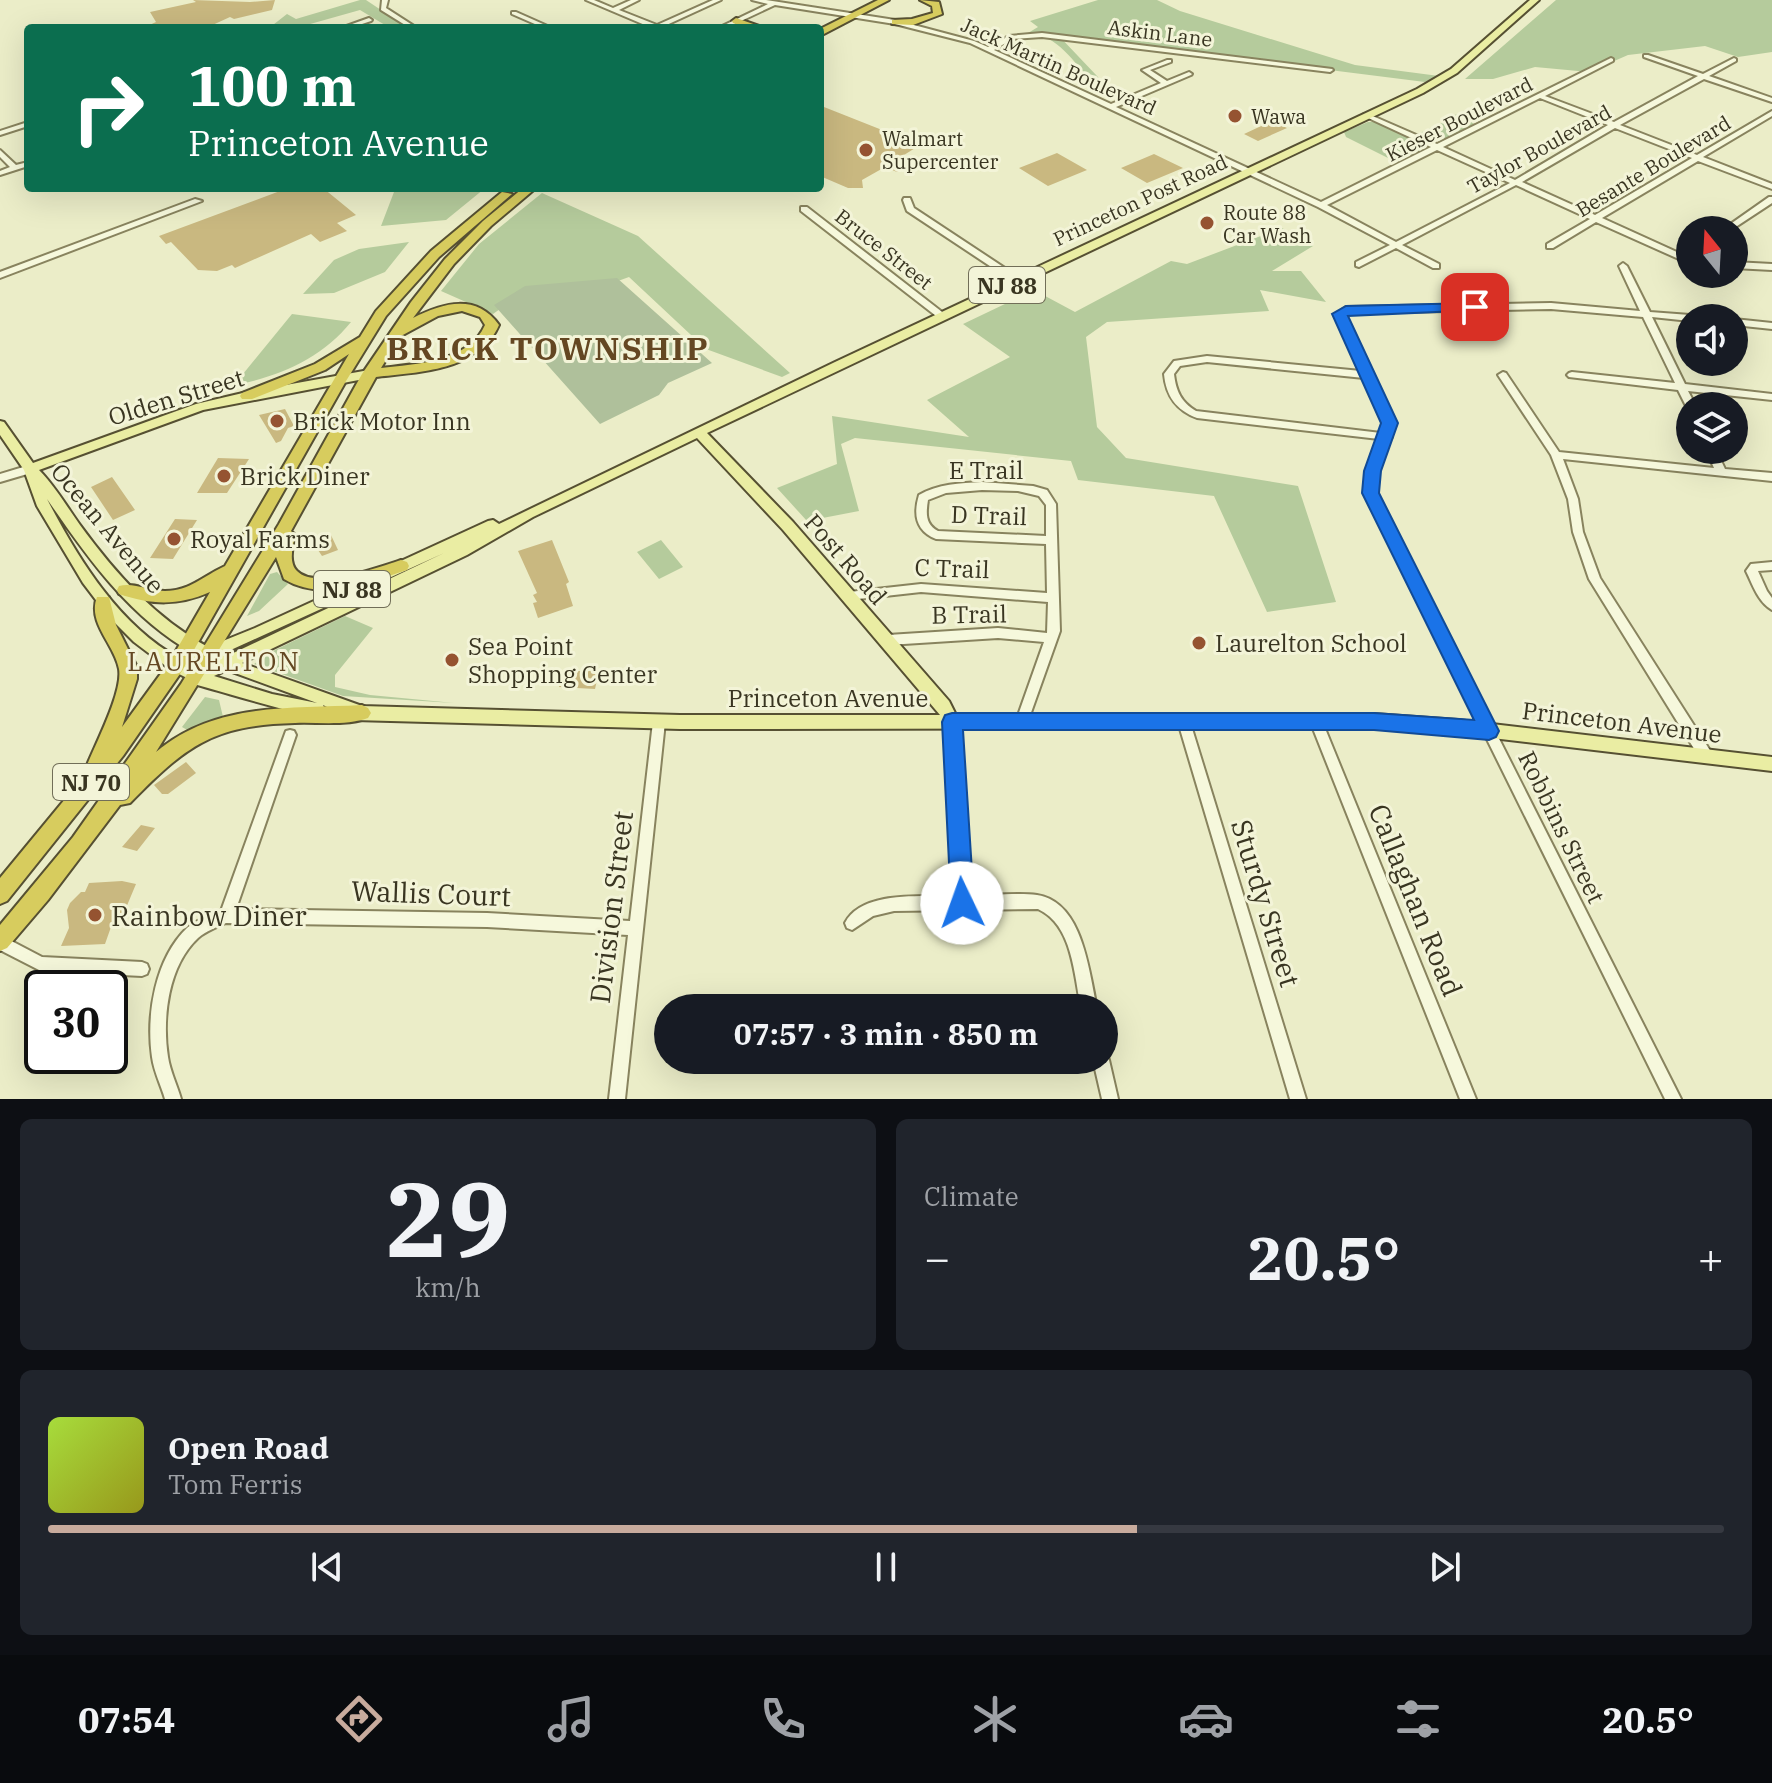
<!DOCTYPE html>
<html lang="en">
<head>
<meta charset="utf-8">
<style>
	body { margin:0; font-family:"IBM Plex Serif",serif; background:#20242c; color:#f1f3f6; height:100vh; display:flex; flex-direction:column; font-size:30px; white-space:nowrap }
	* { box-sizing:border-box; margin:0 }
	p { font-size:26px; color:#9ea1a6 }
	.icon { flex:none; width:44px; height:44px; fill:none; stroke:currentColor; stroke-width:2; stroke-linecap:round; stroke-linejoin:round }
	.map { position:relative; height:1099px; overflow:hidden }
	.panel { display:flex; flex-direction:column; gap:20px; padding:20px; background:#0d0f14; flex:1 }
	.panel>* { flex:none }
	.banner { position:absolute; left:24px; top:24px; width:800px; height:168px; border-radius:8px; box-shadow:0 8px 32px #0002; background:#0b6e4f; color:#fff; overflow:hidden }
	.needle { width:52px; rotate:342deg }
	.fabs { position:absolute; left:1676px; top:216px; display:grid; gap:16px }
	.fabs a { display:grid; place-items:center; width:72px; height:72px; border-radius:50%; background:#171b24; box-shadow:0 8px 32px #0002; font-size:40px }
	.speed { position:absolute; left:24px; top:970px; display:flex; gap:16px; font-size:40px; font-weight:700; text-align:center }
	.speed>* { display:grid; place-content:center; width:104px; height:104px; border-radius:50%; background:#171b24; box-shadow:0 8px 32px #0002; line-height:1 }
	.speed .limit { border:4px solid #111; border-radius:12px; background:#fff; color:#111 }
	.pin { position:absolute; display:grid; place-items:center; width:68px; height:68px; color:#fff; margin:-34px; border-radius:16px; box-shadow:0 4px 12px #0006 }
	.me { position:absolute; width:88px; margin:-44px; rotate:357deg; stroke-linejoin:round; filter:drop-shadow(0 0 6px #0008) }
	.turn { display:flex; align-items:center; gap:28px; height:168px; padding:0 32px; font-size:36px }
	.turn .icon { width:104px; height:104px; stroke-width:2.5 }
	.turn b { display:block; font-size:56px; line-height:68px }
	.big { font-size:60px; font-weight:700; line-height:1.1 }
	.panel .tile { flex:1; display:flex; flex-direction:column; justify-content:center; gap:12px; min-width:0; padding:0 28px; border-radius:12px; background:#20242c }
	.panel .dial { align-items:center; gap:0 }
	.dial b { font-size:104px; line-height:1 }
	.song { display:flex; align-items:center; gap:24px }
	.cover { width:96px; height:96px; border-radius:12px; background:linear-gradient(135deg,hsl(80 70% 55%),hsl(60 70% 35%)) }
	.played { height:8px; border-radius:4px; background:linear-gradient(90deg,#c8ab9d 65%,#363941 65%) }
	.keys { display:flex; justify-content:space-around; direction:ltr }
	.heat { display:flex; justify-content:space-between; align-items:center; font-size:44px; direction:ltr }
	.panel .tiles { flex:1; display:grid; gap:20px; grid-template-columns:1fr 1fr }
	.tile:last-child { grid-column:span 2 }
	.trip { position:absolute; left:654px; top:994px; width:464px; height:80px; border-radius:40px; background:#171b24; box-shadow:0 8px 32px #0002; font-weight:700; line-height:80px; text-align:center }
	.menu { display:flex; height:128px; justify-content:space-around; align-items:center; background:#090b0e; color:#9ea1a6 }
	.menu .icon { width:56px; height:56px }
	.menu .current { color:#c8ab9d }
	.menu b { font-size:36px; color:#f1f3f6 }
	.map>svg:first-child { display:block }
	.green { fill:#b5cb9c }
	.cemetery { fill:#afc09b }
	.building { fill:#c9b880 }
	.lines { fill:none; stroke-linecap:round; stroke-linejoin:round }
	.minor-casing { stroke:#88835e; stroke-width:4 }
	.major-casing { stroke:#565032; stroke-width:4 }
	.highway-casing { stroke:#565032; stroke-width:4 }
	.minor { fill:#f6f8dc; fill-rule:evenodd }
	.major { fill:#eaeda3; fill-rule:evenodd }
	.highway { fill:#d7cc5e; fill-rule:evenodd }
	.route { fill:#1a73e8; stroke:#114b97; stroke-width:2 }
	.poi-dot { fill:#955331; stroke:#f3f4d8; stroke-width:3 }
	.labels { text-anchor:middle; dominant-baseline:central; stroke-width:6; stroke-linejoin:round; paint-order:stroke }
	.far-street-label { font-size:20px; fill:#393521; stroke:#f3f4d8 }
	.far-poi-label { font-size:20px; fill:#393521; stroke:#f3f4d8; text-anchor:start }
	.shield { fill:#f3f4d8; stroke:#716e58; stroke-width:2 }
	.shield-label { font-size:22px; font-weight:bold; fill:#393521 }
	.street-label { font-size:24px; fill:#393521; stroke:#f3f4d8 }
	.poi-label { font-size:24px; fill:#393521; stroke:#f3f4d8; text-anchor:start }
	.neighbourhood-label { font-size:26px; letter-spacing:2px; fill:#644722; stroke:#f3f4d8 }
	.near-street-label { font-size:28px; fill:#393521; stroke:#f3f4d8 }
	.near-poi-label { font-size:28px; fill:#393521; stroke:#f3f4d8; text-anchor:start }
	.district-label { font-size:32px; font-weight:bold; letter-spacing:2px; fill:#644722; stroke:#f3f4d8 }
</style>
</head>
<body>
<div class="map">
<svg width="1772" height="1099" viewBox="0 0 1772 1099">
	<rect width="100%" height="100%" fill="#ebedc8"/>
	<path class="green" d="M360 0H366L408 28H390L360 10 296 28H269L287 14 296 19Z
		M1098 0H1157L1180 11 1355 65 1439 76 1425 82 1059 36 1116 96C1109 92 1100 89 1094 83 1074 64 1058 34 1028 33L1038 27 1030 21Z
		M1556 0H1772V52L1738 57 1705 46 1628 55 1589 72 1535 67 1493 79H1465Z
		M1460 114 1474 124 1442 140 1418 134 1449 119 1447 116Z
		M1368 122H1378L1426 144 1428 148 1398 163 1346 137 1344 132Z
		M388 188H483L484 189 446 220 381 226 394 192Z
		M542 193 638 236 790 373 782 377 706 349 629 277 574 297 529 288 493 314 441 291 479 244Z
		M1282 228 1313 246 1272 271H1301L1326 302 1260 290 1269 311 1107 322 1086 337 1097 427 1126 458 1298 486 1336 602 1267 612 1214 496 1078 480 1071 461 855 438 841 444 859 511 807 521 777 488 837 464 832 416 969 437 927 400 1010 357 963 324 1034 290 1075 312 1171 261 1187 264Z
		M409 242 385 272 334 293 303 294 334 260 359 249Z
		M292 314 351 322C322 358 279 377 234 385Z
		M661 540 683 567 659 579 637 552Z
		M277 572 288 584 259 611 247 616 270 574Z
		M345 616 373 628 335 675V687L370 695 454 703 343 696 254 664 273 651Z
		M205 697 219 700 223 717 189 731 182 727Z"/>
	<path class="cemetery" d="M617 278 712 363 668 383 659 395 600 424 494 305 525 286Z"/>
	<path class="building" d="M193 0 250 2 275 0 272 10 234 19 230 17 206 28H143L156 22 150 12 196 2Z
		M824 107 920 145 904 155 917 160 897 172 885 167 862 180 863 188H848L820 176V109Z
		M1272 121 1287 128 1258 141 1244 134Z
		M1057 153 1087 170 1048 186 1019 168Z
		M1154 154 1183 168 1147 183 1121 168Z
		M288 188H323L356 215 337 223 347 231 320 242 311 234 235 268 232 265 217 271 198 270 171 242 166 244 159 236Z
		M285 409 294 426 288 428 281 441 276 443 259 415Z
		M218 458 249 459 227 493H197Z
		M112 477 135 510 113 520 91 487Z
		M175 519 197 520 173 559 150 558Z
		M330 533 338 550 322 556 312 541Z
		M552 540 569 582 566 584 573 606 538 618 533 603 537 602 533 595 537 593 518 551Z
		M560 671H599L595 689 559 687 560 682H556Z
		M186 762 196 773 168 794H162L154 785Z
		M141 825 155 828 137 851 122 847Z
		M122 881 136 884 118 927H111L105 944 61 946 69 928 67 910 70 903 81 892H85L89 883Z"/>
	<g class="lines">
		<defs>
			<path id="minor" d="M382 0H388L386 8 417 28H410L381 10Z
				M586 0H594L613 8 631 0H639L619 10 657 25 713 0H721L660 28H652Z
				M752 0H766L895 20 974 41 988 47 1009 36 1042 33 1332 69 1333 70 1330 72 1042 37 1012 39 994 50 1111 104 1161 83 1142 70 1167 60H1171V62L1150 70 1167 81 1189 72 1192 74 1191 75 1116 107 1321 202 1431 147 1364 116V114H1368L1437 144 1611 58 1613 59V61L1545 96 1614 122 1698 76 1644 57V55H1648L1703 74 1734 58 1736 59V61L1709 76 1772 98V102L1704 79 1620 125 1697 155 1772 111V116L1703 157 1772 184V189L1698 161 1602 218 1690 258V264L1596 222 1553 248H1547V244L1590 219 1516 185 1402 245 1439 264V268H1433L1396 248 1359 267 1356 266V262L1390 245 1318 207 970 43 895 24 775 5 726 28H718L768 4ZM1540 98 1608 125 1515 180 1443 147ZM1615 128 1692 158 1595 215 1522 182ZM1437 150 1510 183 1396 242 1327 205Z
				M512 12H516L552 28H544L512 14Z
				M369 18 372 20 371 21 350 28H341Z
				M28 122V126L0 135V131Z
				M0 150 16 165 28 162V166L0 175V171L10 167 0 157Z
				M1769 197H1772V203L1731 230H1722Z
				M904 198H910L914 208 1020 278V282H1014L907 211 903 200Z
				M195 199 202 201 0 278V272Z
				M801 207H807L946 315V319H940L801 211Z
				M1734 262 1772 264V270L1734 268Z
				M1623 263 1627 266 1650 312 1690 315 1694 318H1690V321L1652 317 1685 384 1772 394V400L1688 391 1696 406H1690V409L1686 406 1678 390 1569 377 1567 375 1569 373 1572 372 1675 383 1643 317 1551 309 1348 313 1345 315 1394 423 1390 435 1392 437 1389 440 1375 484 1381 505 1681 1099H1665L1371 505 1365 484 1379 439 1197 418C1176 410 1166 396 1164 374L1174 361 1207 356 1361 371 1336 314 1346 307 1551 303 1640 311 1619 266ZM1207 362 1364 378 1384 423 1381 433 1196 411C1181 402 1176 391 1174 374L1180 366Z
				M1734 319 1772 323V329L1734 325Z
				M1503 372 1506 373 1559 452 1714 468 1706 450H1716L1725 469 1772 473V481L1563 459 1578 499 1583 532 1600 578 1711 752 1712 756 1711 760 1706 762 1701 760 1589 579 1573 532 1568 499 1551 455 1498 375Z
				M30 465 34 466 35 469 34 472 0 482V474Z
				M982 482 1033 486 1047 490 1056 504 1060 631 1028 721 1026 725 1022 726 1018 725 1016 721 1044 642 998 638 888 645 884 643 882 640 884 637 888 635 998 628 1047 633 1048 602 921 592 849 600 845 599 843 596 845 593 849 592 921 584 1047 593 1046 544 936 539C916 531 913 515 919 495 938 484 960 483 982 482ZM982 490 1018 491 1039 496 1046 505V536L938 531C925 524 926 513 928 500L946 493Z
				M1772 562V570L1758 571 1767 591 1772 598V610C1758 602 1753 585 1746 571L1751 564Z
				M1316 716 1320 717 1322 721 1476 1099H1460L1310 721 1312 717Z
				M659 717 663 718 665 722 625 1099H609L628 935 487 927 226 923C217 927 206 931 198 938 168 966 162 1018 168 1057 170 1071 177 1085 181 1099H165C161 1085 154 1072 152 1057 146 1015 155 959 187 928 196 920 209 916 221 911L286 731 290 730 294 731 296 735 236 909 487 913 630 921 653 722 655 718Z
				M952 717 956 718 958 722 969 896C989 896 1017 892 1037 895 1083 902 1089 972 1097 1008H1081C1074 975 1073 925 1038 909L894 911 873 916 852 930 847 928 845 923C862 890 923 897 955 896L946 722 948 718Z
				M1184 717 1188 718 1190 722 1306 1099H1290L1178 722 1180 718Z
				M0 935 42 957 142 962 147 964 149 969 147 974 142 976 41 971 0 950Z
				M1104 1053 1107 1054 1109 1060 1118 1099H1102L1093 1060H1104Z"/>
			<path id="major" d="M1530 0H1539L1457 73 1423 93 707 433 793 522 949 701 956 715 1374 714 1458 720 1772 757V771L1458 734 1374 728 680 729 354 720 323 705 325 710 323 715 317 717C273 708 231 694 190 683L187 678 171 670 134 642 108 616 83 583 37 506 24 470 0 435V421L4 422 33 463 196 404 247 392 369 370 373 371 375 374 369 378 203 410 39 470C55 486 67 507 80 525 115 573 155 618 208 647L255 628 488 521 493 520 499 524 835 362 1417 89 1451 69ZM697 438 783 530 940 715H680L362 706 242 663 467 555 533 517ZM47 499C87 557 130 618 193 653L179 658C119 626 77 557 47 499ZM444 553 227 656 222 654ZM207 660 212 663 199 669 192 666ZM227 670 317 703 272 694 214 676Z"/>
			<path id="highway" d="M878 0H889L820 36V29Z
				M920 0 939 2 942 14 913 25 892 24V20L912 19 933 13 932 6Z
				M736 18 759 26 761 28H747L733 23 732 21Z
				M523 188H536L491 226 454 264 413 318C443 303 476 293 499 325 479 371 419 372 376 377L291 531 295 535C293 546 288 562 297 571 315 590 380 567 401 560L407 562 409 566 407 570C367 583 322 602 284 579L276 557 156 752C215 702 289 709 362 705L368 708 371 713 368 718C346 726 318 722 295 723 212 725 186 746 130 803L120 805 48 900 7 948 0 951V925L73 837 181 684 279 524 362 374 411 302 445 259 483 221ZM462 311 480 317 485 325C469 362 416 364 381 368L401 336 438 316Z
				M502 192 512 194 439 257 386 316 346 381 182 671 123 756 7 901 0 904V878L89 770 87 765C96 743 123 691 119 669 115 645 87 623 97 597H109L116 625 137 667V679L122 727 170 661 210 592C178 606 152 605 119 594L117 590 119 586C133 582 150 591 165 591 190 591 203 576 225 566L349 354 325 370 252 399H242L240 396 242 393 315 364 360 337 376 311 431 251Z"/>
		</defs>
		<use href="#minor" class="minor-casing"/>
		<use href="#major" class="major-casing"/>
		<use href="#highway" class="highway-casing"/>
		<use href="#minor" class="minor"/>
		<use href="#major" class="major"/>
		<use href="#highway" class="highway"/>
	</g>
	<path class="route" d="M1475 303 1480 304V310L1348 316 1398 423 1381 471 1379 493 1499 731 1496 737 1489 740 1374 730H963L974 903 971 911 962 914 954 911 951 903 942 722 945 715 952 713H1374L1474 720 1362 493 1364 471 1381 423 1332 314 1346 306Z"/>
	<g class="poi-dot">
		<circle cx="1235" cy="116" r="8"/>
		<circle cx="866" cy="150" r="8"/>
		<circle cx="1207" cy="223" r="8"/>
		<circle cx="277" cy="421" r="8"/>
		<circle cx="224" cy="476" r="8"/>
		<circle cx="174" cy="539" r="8"/>
		<circle cx="1199" cy="643" r="8"/>
		<circle cx="452" cy="660" r="8"/>
		<circle cx="95" cy="915" r="8"/>
	</g>
	<g class="labels">
		<g class="far-street-label">
			<text transform="translate(1160 33) rotate(7)">Askin Lane</text>
			<text transform="translate(1059 66) rotate(24)">Jack Martin Boulevard</text>
			<text transform="translate(1459 119) rotate(-27)">Kieser Boulevard</text>
			<text transform="translate(1539 149) rotate(-29)">Taylor Boulevard</text>
			<text transform="translate(1653 166) rotate(-31)">Besante Boulevard</text>
			<text transform="translate(1140 200) rotate(-25)">Princeton Post Road</text>
			<text transform="translate(884 249) rotate(38)">Bruce Street</text>
		</g>
		<g class="far-poi-label">
			<text x="1251" y="116">Wawa</text>
			<text x="882" y="138">Walmart<tspan x="882" dy="23">Supercenter</tspan></text>
			<text x="1223" y="212">Route 88<tspan x="1223" dy="23">Car Wash</tspan></text>
		</g>
		<g class="shield">
			<rect x="969" y="267" width="76" height="36" rx="6"/>
			<rect x="314" y="571" width="76" height="36" rx="6"/>
			<rect x="53" y="764" width="76" height="36" rx="6"/>
		</g>
		<g class="shield-label">
			<text x="1007" y="285">NJ 88</text>
			<text x="352" y="589">NJ 88</text>
			<text x="91" y="782">NJ 70</text>
		</g>
		<g class="street-label">
			<text transform="translate(176 397) rotate(-17)">Olden Street</text>
			<text x="986" y="470">E Trail</text>
			<text transform="translate(989 515) rotate(2)">D Trail</text>
			<text transform="translate(108 528) rotate(50)">Ocean Avenue</text>
			<text transform="translate(846 559) rotate(49)">Post Road</text>
			<text transform="translate(952 568) rotate(2)">C Trail</text>
			<text transform="translate(969 614) rotate(-1)">B Trail</text>
			<text x="828" y="698">Princeton Avenue</text>
			<text transform="translate(1622 722) rotate(7)">Princeton Avenue</text>
			<text transform="translate(1562 827) rotate(64)">Robbins Street</text>
		</g>
		<g class="poi-label">
			<text x="293" y="421">Brick Motor Inn</text>
			<text x="240" y="476">Brick Diner</text>
			<text x="190" y="539">Royal Farms</text>
			<text x="1215" y="643">Laurelton School</text>
			<text x="468" y="646">Sea Point<tspan x="468" dy="28">Shopping Center</tspan></text>
		</g>
		<g class="neighbourhood-label">
			<text x="214" y="661">LAURELTON</text>
		</g>
		<g class="near-street-label">
			<text transform="translate(431 893) rotate(2)">Wallis Court</text>
			<text transform="translate(1416 900) rotate(68)">Callaghan Road</text>
			<text transform="translate(1266 903) rotate(73)">Sturdy Street</text>
			<text transform="translate(611 907) rotate(-83)">Division Street</text>
		</g>
		<g class="near-poi-label">
			<text x="111" y="915">Rainbow Diner</text>
		</g>
		<g class="district-label">
			<text x="548" y="348">BRICK TOWNSHIP</text>
		</g>
	</g>
</svg>
<div class="fabs">
<a><svg class="needle" viewBox="-14 -14 28 28"><path d="M0-13l5 13h-10z" fill="#e53935"/><path d="M0 13l5-13h-10z" fill="#9ea1a6"/></svg></a>
<a><svg class="icon" aria-label="sound" viewBox="0 0 24 24"><path d="M4 9h4l5-4v14l-5-4H4zM17 9q2 3 0 6"/></svg></a>
<a><svg class="icon" aria-label="layers" viewBox="0 0 24 24"><path d="M12 4l9 5-9 5-9-5zM3 14l9 5 9-5"/></svg></a>
</div>
<div class="speed"><div class="limit">30</div></div>
<div class="pin" style="left:1475px;top:307px;background:#d93025"><svg class="icon" aria-label="arrive" viewBox="0 0 24 24"><path d="M6 21V4h12l-3 4 3 4H6"/></svg></div>
<svg class="me" style="left:962px;top:903px" viewBox="-20 -20 40 40"><circle r="19" fill="#fff"/><path d="M0-13L10 11 0 6-10 11z" fill="#1a73e8"/></svg>
<div class="trip">07:57 · 3 min · 850 m</div>
<div class="banner">
<div class="turn"><svg class="icon" aria-label="right" viewBox="0 0 24 24"><path d="M7 20v-9h11M14 6l5 5-5 5"/></svg><div><b>100 m</b>Princeton Avenue</div></div>
</div>
</div>
<section class="panel">
<div class="tiles">
<div class="tile dial"><b>29</b><p>km/h</p></div>
<div class="tile"><p>Climate</p>
<div class="heat"><a>−</a><b class="big">20.5°</b><a>+</a></div>
</div>
<div class="tile">
<div class="song"><i class="cover"></i><div><b>Open Road</b><p>Tom Ferris</p></div></div>
<div class="played"></div>
<div class="keys"><svg class="icon" aria-label="previous" viewBox="0 0 24 24"><path d="M18 5L8 12l10 7zM5 5v14"/></svg><svg class="icon" aria-label="pause" viewBox="0 0 24 24"><path d="M8 5v14M16 5v14"/></svg><svg class="icon" aria-label="next" viewBox="0 0 24 24"><path d="M6 5l10 7-10 7zM19 5v14"/></svg></div>
</div>
</div>
</section>
<nav class="menu">
<b>07:54</b>
<svg class="icon current" aria-label="directions" viewBox="0 0 24 24"><path d="M12 3l9 9-9 9-9-9zM9 14v-3h6M13 9l2 2-2 2"/></svg>
<svg class="icon" aria-label="music" viewBox="0 0 24 24"><path d="M9 18V5l10-2v13"/><circle cx="6" cy="18" r="3"/><circle cx="16" cy="16" r="3"/></svg>
<svg class="icon" aria-label="phone" viewBox="0 0 24 24"><path d="M5 4h4l2 5-3 2q2 4 5 5l2-3 5 2v4C11 20 4 13 5 4z"/></svg>
<svg class="icon" aria-label="climate" viewBox="0 0 24 24"><path d="M12 3v18M4 7l16 10M4 17L20 7"/></svg>
<svg class="icon" aria-label="car" viewBox="0 0 24 24"><path d="M5 17H2v-5l4-1 3-4h7l3 4 3 1v5h-3M9 17h6M6 11h13"/><circle cx="7" cy="17" r="2"/><circle cx="17" cy="17" r="2"/></svg>
<svg class="icon" aria-label="filters" viewBox="0 0 24 24"><path d="M4 7h16M4 17h16"/><circle cx="9" cy="7" r="2"/><circle cx="15" cy="17" r="2"/></svg>
<b>20.5°</b>
</nav>
</body>
</html>
